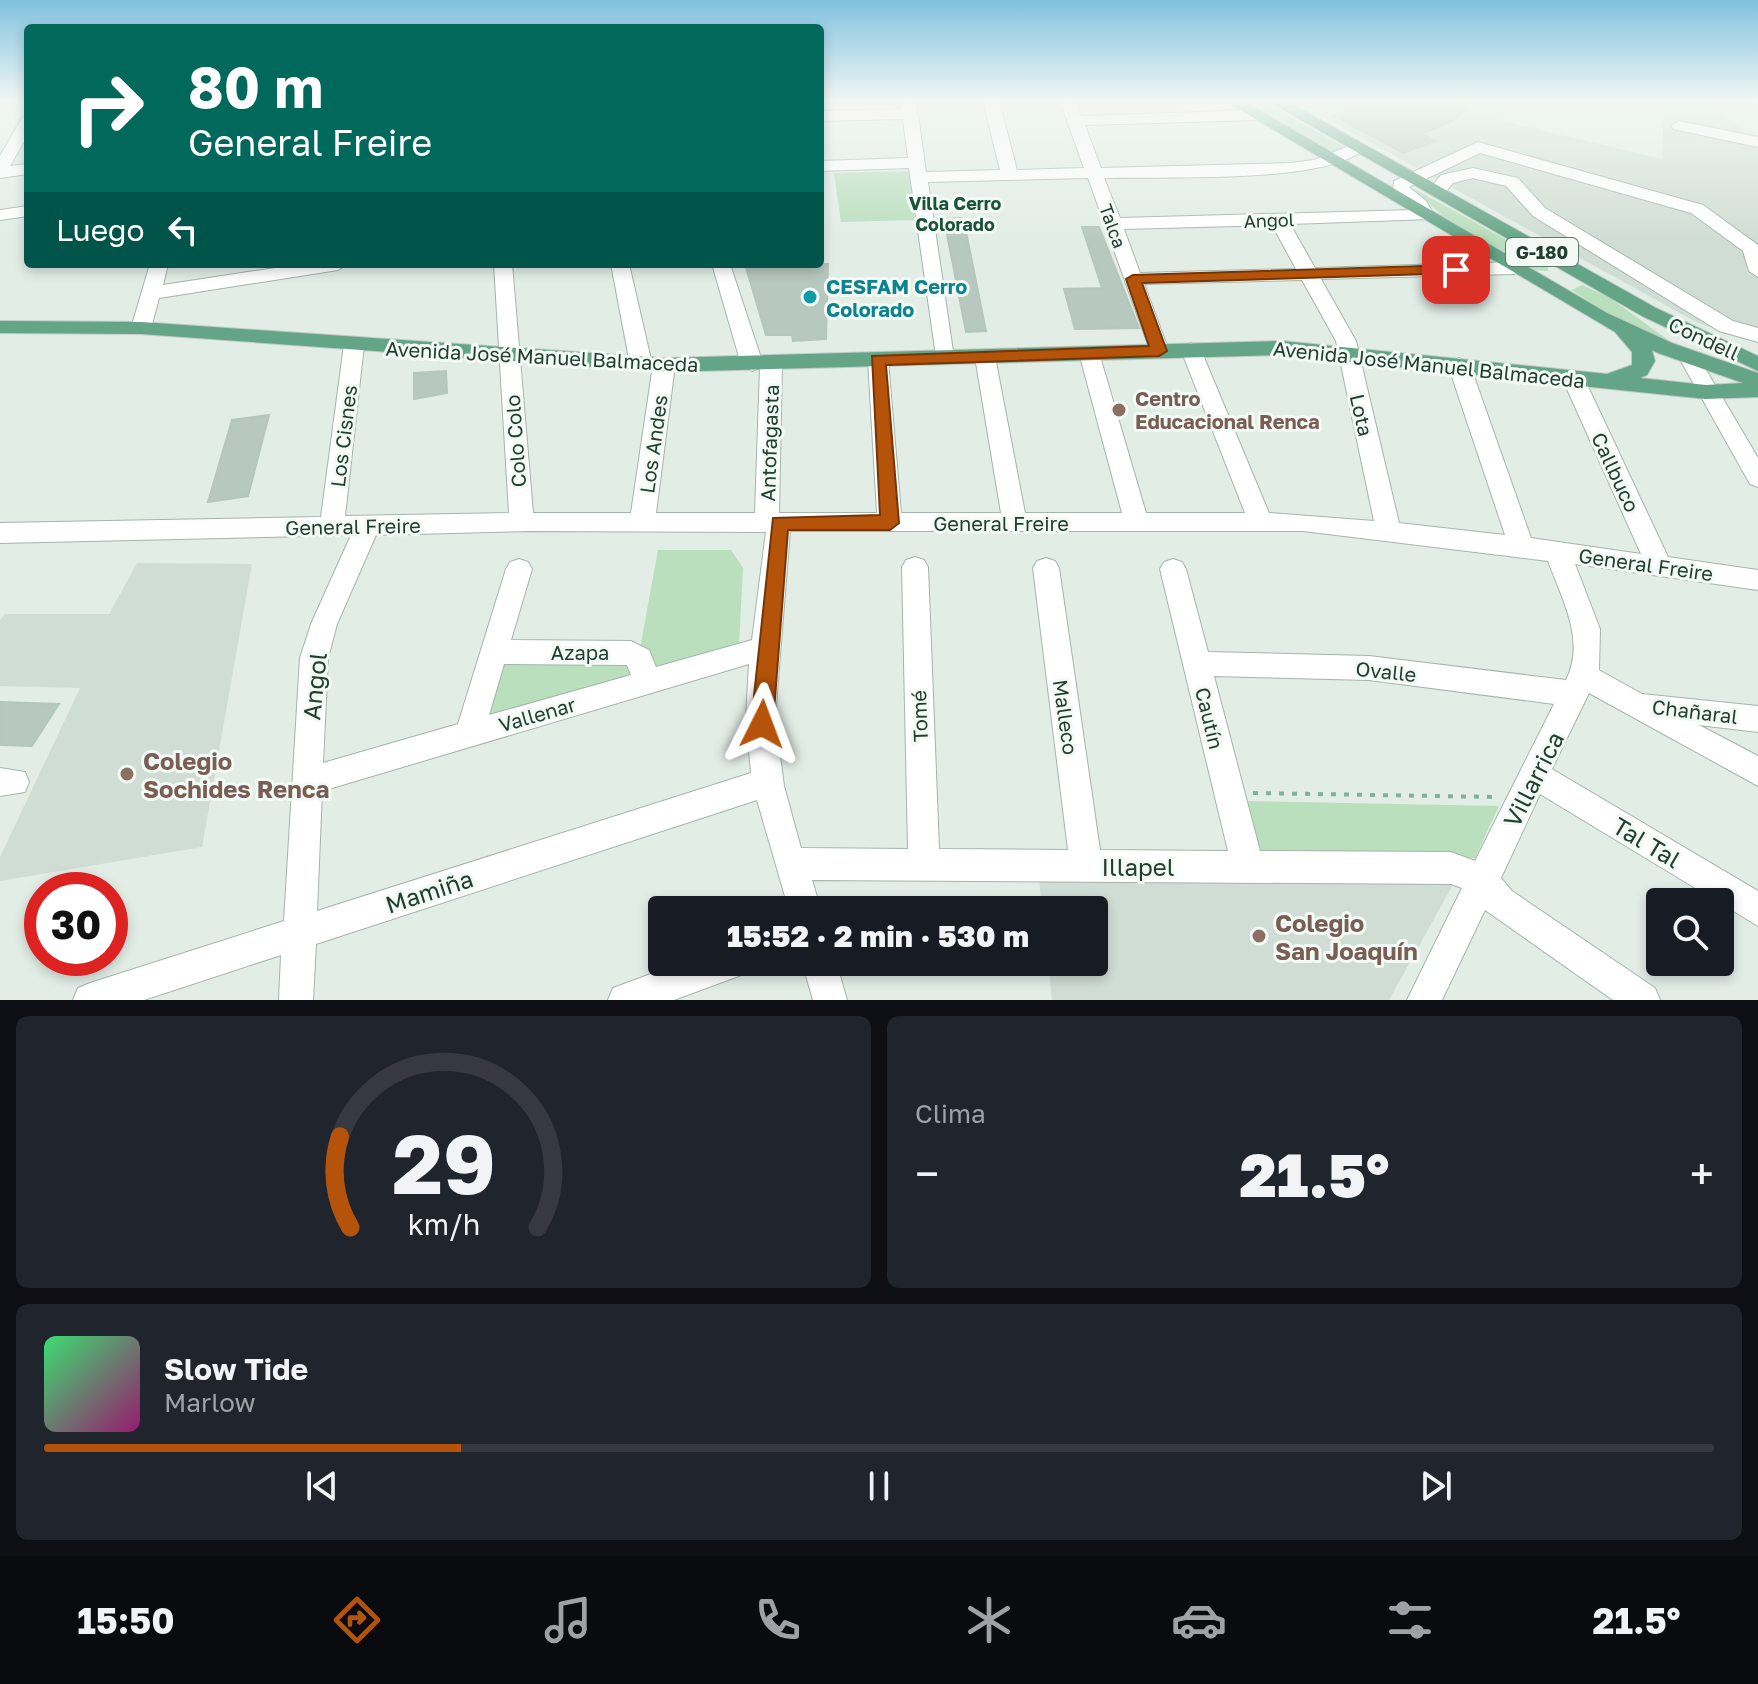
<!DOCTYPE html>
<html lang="es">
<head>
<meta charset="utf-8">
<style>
	body { margin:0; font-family:"Golos Text",sans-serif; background:#20242c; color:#f1f3f6; height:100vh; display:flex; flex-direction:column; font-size:30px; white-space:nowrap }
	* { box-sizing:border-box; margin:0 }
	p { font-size:26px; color:#9ea1a6 }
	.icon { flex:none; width:44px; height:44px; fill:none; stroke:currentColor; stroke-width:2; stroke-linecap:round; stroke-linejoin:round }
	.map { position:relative; height:1000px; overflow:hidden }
	.details { display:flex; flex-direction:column; gap:16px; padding:16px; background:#0d0f14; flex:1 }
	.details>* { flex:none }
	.hud { position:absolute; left:24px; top:24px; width:800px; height:244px; border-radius:8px; box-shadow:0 4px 12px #0003; background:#00695c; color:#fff; overflow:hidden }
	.fabs { position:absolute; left:1646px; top:888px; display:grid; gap:16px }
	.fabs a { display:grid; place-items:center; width:88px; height:88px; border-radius:8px; background:#171b24; box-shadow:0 4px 12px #0003; font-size:40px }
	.speed { position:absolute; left:24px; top:872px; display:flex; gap:16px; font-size:40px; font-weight:700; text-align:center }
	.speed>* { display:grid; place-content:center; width:104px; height:104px; border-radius:50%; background:#171b24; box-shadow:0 4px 12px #0003; line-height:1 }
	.speed .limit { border:12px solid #d22; background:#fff; color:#111 }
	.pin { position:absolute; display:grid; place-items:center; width:68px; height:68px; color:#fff; margin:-34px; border-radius:16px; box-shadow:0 4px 12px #0006 }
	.me { position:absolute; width:88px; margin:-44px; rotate:3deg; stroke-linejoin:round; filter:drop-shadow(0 0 6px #0008) }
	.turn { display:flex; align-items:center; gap:28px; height:168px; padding:0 32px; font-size:36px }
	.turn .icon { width:104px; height:104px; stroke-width:2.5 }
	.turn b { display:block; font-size:56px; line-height:68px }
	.then { display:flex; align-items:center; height:76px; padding:0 32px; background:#0003; gap:16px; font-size:30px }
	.big { font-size:60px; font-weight:800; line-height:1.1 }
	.details .widget { flex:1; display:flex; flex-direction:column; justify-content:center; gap:12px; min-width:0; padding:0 28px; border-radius:12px; background:#20242c }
	.details .dial { align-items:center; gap:0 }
	.dial svg { height:208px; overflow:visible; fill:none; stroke:#363941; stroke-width:7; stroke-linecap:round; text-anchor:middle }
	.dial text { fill:#f1f3f6; stroke:none }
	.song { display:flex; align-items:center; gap:24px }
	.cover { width:96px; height:96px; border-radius:12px; background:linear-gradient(135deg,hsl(140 70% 55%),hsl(320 70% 35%)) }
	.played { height:8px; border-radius:4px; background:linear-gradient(90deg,#b45309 25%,#363941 25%) }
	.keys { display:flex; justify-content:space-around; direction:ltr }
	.heat { display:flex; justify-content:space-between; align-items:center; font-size:44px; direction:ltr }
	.details .tiles { flex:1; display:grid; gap:16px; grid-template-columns:1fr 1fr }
	.widget:last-child { grid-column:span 2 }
	.trip { position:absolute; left:648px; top:896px; width:460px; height:80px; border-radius:8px; background:#171b24; box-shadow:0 4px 12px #0003; font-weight:800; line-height:80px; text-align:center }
	.dock { display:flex; height:128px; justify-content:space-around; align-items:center; background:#090b0e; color:#9ea1a6 }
	.dock .icon { width:56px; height:56px }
	.dock .active { color:#b45309 }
	.dock b { font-size:36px; color:#f1f3f6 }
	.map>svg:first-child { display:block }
	.built { fill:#d0ddd4 }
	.green { fill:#b9dfbc }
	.building { fill:#b7c8be; stroke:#b4c7bb; stroke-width:2 }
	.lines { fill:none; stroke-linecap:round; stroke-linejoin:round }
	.minor-casing { stroke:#a4b5ac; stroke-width:2 }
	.major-casing { stroke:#c1c9c5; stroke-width:2 }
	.path { stroke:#80b299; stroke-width:4; stroke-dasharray:5 8; stroke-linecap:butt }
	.minor { fill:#fff; fill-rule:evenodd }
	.major { fill:#64a587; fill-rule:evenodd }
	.route { fill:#b45309; stroke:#753606; stroke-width:2 }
	.culture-dot { fill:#0f9aa8; stroke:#f3f9f4; stroke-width:3 }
	.education-dot { fill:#8d6e63; stroke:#f3f9f4; stroke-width:3 }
	.labels { text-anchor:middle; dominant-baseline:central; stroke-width:6; stroke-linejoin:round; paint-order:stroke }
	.far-neighbourhood-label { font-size:18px; font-weight:bold; fill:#1c523a; stroke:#f3f9f4 }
	.far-street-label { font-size:18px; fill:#213f31; stroke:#f3f9f4 }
	.shield { fill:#f3f9f4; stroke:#60776c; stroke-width:2 }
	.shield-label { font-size:18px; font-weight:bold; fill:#213f31 }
	.culture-label { font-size:20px; font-weight:bold; fill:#0d838f; stroke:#f3f9f4; text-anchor:start }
	.street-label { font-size:20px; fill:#213f31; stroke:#f3f9f4 }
	.education-label { font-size:20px; font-weight:bold; fill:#785e54; stroke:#f3f9f4; text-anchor:start }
	.near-street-label { font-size:24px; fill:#213f31; stroke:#f3f9f4 }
	.near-education-label { font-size:24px; font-weight:bold; fill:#785e54; stroke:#f3f9f4; text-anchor:start }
</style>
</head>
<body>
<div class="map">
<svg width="1758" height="1000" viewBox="0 0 1758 1000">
	<rect width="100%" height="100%" fill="#e2ede6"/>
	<path class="built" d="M1295 101H1511L1498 120 1662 159 1664 101H1710L1758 146V342L1698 323Z
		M137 563 252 564 202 847 0 881V857L80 688 0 686V620L5 614H109Z
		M1039 879 1455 881 1389 1000H1052L1048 962H1094V910H1042Z"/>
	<path class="green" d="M1242 101H1264L1344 147 1330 153Z
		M909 171 915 220 841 222 834 173Z
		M1411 187 1548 263V271L1534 270 1443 216Z
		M1582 285 1610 298 1671 342 1600 309 1572 290Z
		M658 550H731L743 568 739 645 486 721 509 646 640 649Z
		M1245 801 1499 806 1475 858 1259 859Z"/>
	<path class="building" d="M1376 101H1406L1425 109 1434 101H1474L1453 121 1421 134 1436 141 1403 153 1333 115Z
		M962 218 965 227 986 331 966 332 944 219Z
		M1082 227H1099L1139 328 1075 329 1064 289 1102 288Z
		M745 264H828L826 339 793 341 792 335H766Z
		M446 371 447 393 414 399V373Z
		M269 415 248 496 208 502 232 420Z
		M0 702 59 704 32 746 0 745Z"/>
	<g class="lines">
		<defs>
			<path id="minor" d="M900 101H916L926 172 1000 170 983 101H999L1017 170 1084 168 1060 101H1076L1081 116 1257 110 1265 115 1257 120 1085 125 1101 168 1290 163 1314 160 1357 143 1365 148C1328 185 1160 176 1104 178L1120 218 1414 210 1393 192 1394 181 1478 142 1703 205 1758 245V277L1749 271 1743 251 1691 213 1480 153 1409 187 1426 201 1434 215 1431 219 1290 224 1315 268 1514 262 1523 268 1514 274 1321 279 1356 341 1399 523 1505 535 1448 365 1459 358 1470 365 1531 538 1641 554 1562 378 1573 371 1584 378 1668 557 1758 570V590L1575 564 1600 629 1599 670 1642 694 1758 706V732L1699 725 1758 756V786L1589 693 1552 769 1758 891V926L1540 794 1501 878 1512 891 1655 988 1660 1000H1613L1485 910 1442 1000H1407L1462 888 1451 884 812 880 821 910H789L757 800 316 944 313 1000H279L281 955 144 1000H73L78 988 90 983 284 921 300 658 311 624 351 535 0 543V523L321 517 344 345 354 338 364 345 345 516 509 513 494 264H512L533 513H631L653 365 664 358 675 365 656 513H755L760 367 752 371 741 364 712 264H730L762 361 771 356 782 363 779 513H877L868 360 878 353 888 360 901 513H1001L975 357 985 350 995 357 1025 513H1122L1079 353 1089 346 1099 353 1146 513H1245L1181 350 1191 343 1201 350 1269 513 1374 521 1336 341 1302 280 1144 284 1169 351 1166 356H1152L1088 178 928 182 954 358 951 363H937L909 168 820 171V161L908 158 903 119 820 121V111L901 109ZM1272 225 1296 269 1140 273 1124 229ZM530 531 766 532 752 640 656 667 649 650 631 641 511 640 532 569 528 562 519 559 510 562 506 569 458 724 323 763 328 658 337 624 376 535ZM790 531H1303L1548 561C1562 599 1586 641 1566 680L1369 656 1208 652 1186 569 1182 562 1173 559 1164 562 1160 569 1228 851 1100 850 1059 568 1055 561 1046 558 1037 561 1033 568 1068 850 939 849 928 567 924 560 915 557 906 560 902 567 908 849 801 848 784 786 775 718ZM504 664 627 665 631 675 489 715ZM749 664 746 718 751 773 317 911 322 791ZM1214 676 1369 680 1554 704 1475 861 1451 852 1260 851Z
				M28 116V135L10 166 28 164V174L0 178V156L22 118Z
				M1679 121 1758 137V147L1673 129 1671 126Z
				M1473 168 1518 178 1545 208 1733 321 1758 328V342L1719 331 1533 216 1506 186 1473 178 1453 183 1442 196 1436 197 1427 192 1441 175Z
				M28 206V216L0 220V210Z
				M150 264H168L163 285 301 264H347L338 270 159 298 151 328 141 334 131 328Z
				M611 264H629L652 364 648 369 641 371 630 364Z
				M1688 349 1695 351 1758 458V487L1750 484 1678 356Z
				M0 768 25 772 29 782 25 792 0 796Z
				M683 962H749L744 974 674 1000H608L613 988Z
				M802 962H836L847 1000H813Z"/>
			<path id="major" d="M1225 101H1244L1607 313 1672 343 1758 373V397L1706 399 1283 355 664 372 141 334 0 333V321L141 322 664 358 1283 341 1607 374 1632 365V352L1615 332ZM1652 350 1658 353 1743 383 1706 385 1640 378 1647 375 1655 361Z
				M1268 101H1287L1656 308 1758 356V371L1642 316Z"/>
		</defs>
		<use href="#minor" class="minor-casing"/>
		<use href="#major" class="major-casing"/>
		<path class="path" d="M1253 793 1497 797"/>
		<use href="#minor" class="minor"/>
		<use href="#major" class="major"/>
	</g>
	<linearGradient id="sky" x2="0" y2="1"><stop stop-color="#81c1df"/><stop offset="0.42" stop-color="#f2f7f4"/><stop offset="1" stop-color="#f2f7f4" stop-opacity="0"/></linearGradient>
	<rect width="1758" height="241" fill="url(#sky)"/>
	<path class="route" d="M1456 265 1461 267V273L1142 283 1167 351 1159 356 886 365 899 523 890 530H788L773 724 770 731 762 734 754 731 751 724 773 518 880 515 872 356 1149 346 1126 279 1133 275Z"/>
	<circle class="culture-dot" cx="810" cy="297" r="8"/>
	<g class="education-dot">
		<circle cx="1119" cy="410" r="8"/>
		<circle cx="127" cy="774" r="8"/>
		<circle cx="1259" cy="936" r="8"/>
	</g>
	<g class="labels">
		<g class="far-neighbourhood-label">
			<text x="955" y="203">Villa Cerro<tspan x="955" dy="21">Colorado</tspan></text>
		</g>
		<g class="far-street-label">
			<text transform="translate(1269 220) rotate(-2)">Angol</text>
			<text transform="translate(1113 226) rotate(70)">Talca</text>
		</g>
		<rect class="shield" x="1506" y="238" width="72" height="28" rx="6"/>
		<g class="shield-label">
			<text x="1542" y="252">G-180</text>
		</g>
		<g class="culture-label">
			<text x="826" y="286">CESFAM Cerro<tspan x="826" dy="23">Colorado</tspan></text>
		</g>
		<g class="street-label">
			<text transform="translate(1704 338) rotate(25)">Condell</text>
			<text transform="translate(542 356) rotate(3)">Avenida José Manuel Balmaceda</text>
			<text transform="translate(1429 364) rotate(6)">Avenida José Manuel Balmaceda</text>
			<text transform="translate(1362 415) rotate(77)">Lota</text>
			<text transform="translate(343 436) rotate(-83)">Los Cisnes</text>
			<text transform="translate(515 441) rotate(-94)">Colo Colo</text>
			<text transform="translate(769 443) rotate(-88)">Antofagasta</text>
			<text transform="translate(653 444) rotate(-82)">Los Andes</text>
			<text transform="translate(1616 472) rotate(65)">Callbuco</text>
			<text x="1001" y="523">General Freire</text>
			<text transform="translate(353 526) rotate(-1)">General Freire</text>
			<text transform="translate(1646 564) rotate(8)">General Freire</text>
			<text x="580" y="652">Azapa</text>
			<text transform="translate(1386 671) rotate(6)">Ovalle</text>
			<text transform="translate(1695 711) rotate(7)">Chañaral</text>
			<text transform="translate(537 714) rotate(-16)">Vallenar</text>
			<text transform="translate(919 716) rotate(-92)">Tomé</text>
			<text transform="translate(1066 717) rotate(82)">Malleco</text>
			<text transform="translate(1210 718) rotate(76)">Cautín</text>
		</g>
		<g class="education-label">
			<text x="1135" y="398">Centro<tspan x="1135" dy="23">Educacional Renca</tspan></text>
		</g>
		<g class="near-street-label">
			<text transform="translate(314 686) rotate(-84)">Angol</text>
			<text transform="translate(1533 779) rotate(-63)">Villarrica</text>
			<text transform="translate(1647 842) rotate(31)">Tal Tal</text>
			<text x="1138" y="866">Illapel</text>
			<text transform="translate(429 891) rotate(-18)">Mamiña</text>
		</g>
		<g class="near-education-label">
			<text x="143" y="760">Colegio<tspan x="143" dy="28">Sochides Renca</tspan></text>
			<text x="1275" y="922">Colegio<tspan x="1275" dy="28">San Joaquín</tspan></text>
		</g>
	</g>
</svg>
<div class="fabs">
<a><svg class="icon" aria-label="search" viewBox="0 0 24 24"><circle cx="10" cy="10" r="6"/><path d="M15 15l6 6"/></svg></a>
</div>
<div class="speed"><div class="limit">30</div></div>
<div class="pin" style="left:1456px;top:270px;background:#d93025"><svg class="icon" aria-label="arrive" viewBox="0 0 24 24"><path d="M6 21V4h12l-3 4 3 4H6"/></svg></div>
<svg class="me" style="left:762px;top:724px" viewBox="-20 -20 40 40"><path d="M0-17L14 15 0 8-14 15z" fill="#b45309" stroke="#fff" stroke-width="4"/></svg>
<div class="trip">15:52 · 2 min · 530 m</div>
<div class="hud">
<div class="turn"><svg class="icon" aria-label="right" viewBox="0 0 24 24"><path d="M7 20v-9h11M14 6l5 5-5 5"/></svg><div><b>80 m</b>General Freire</div></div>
<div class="then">Luego<svg class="icon" aria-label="left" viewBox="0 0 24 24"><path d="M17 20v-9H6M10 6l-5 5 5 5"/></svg></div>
</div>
</div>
<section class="details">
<div class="tiles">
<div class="widget dial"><svg viewBox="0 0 100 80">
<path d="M14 69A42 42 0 1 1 86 69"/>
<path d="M14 69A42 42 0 0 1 10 34" stroke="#b45309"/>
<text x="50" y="56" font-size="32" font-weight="700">29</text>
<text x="50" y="72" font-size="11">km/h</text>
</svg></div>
<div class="widget"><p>Clima</p>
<div class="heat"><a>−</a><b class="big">21.5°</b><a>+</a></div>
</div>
<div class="widget">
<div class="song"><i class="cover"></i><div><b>Slow Tide</b><p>Marlow</p></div></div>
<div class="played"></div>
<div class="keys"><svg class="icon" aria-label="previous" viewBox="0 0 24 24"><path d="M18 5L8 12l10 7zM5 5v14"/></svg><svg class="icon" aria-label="pause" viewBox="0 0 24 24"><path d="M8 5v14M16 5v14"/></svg><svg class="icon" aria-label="next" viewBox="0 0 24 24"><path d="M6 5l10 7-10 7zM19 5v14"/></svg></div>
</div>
</div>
</section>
<nav class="dock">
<b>15:50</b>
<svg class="icon active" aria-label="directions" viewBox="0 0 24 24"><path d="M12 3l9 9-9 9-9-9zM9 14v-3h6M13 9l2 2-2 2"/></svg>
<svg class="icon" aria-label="music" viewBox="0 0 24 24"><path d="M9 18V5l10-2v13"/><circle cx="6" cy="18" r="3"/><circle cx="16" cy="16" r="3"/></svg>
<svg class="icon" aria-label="phone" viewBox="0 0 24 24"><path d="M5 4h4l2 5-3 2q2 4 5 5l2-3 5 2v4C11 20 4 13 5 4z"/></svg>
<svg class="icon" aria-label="climate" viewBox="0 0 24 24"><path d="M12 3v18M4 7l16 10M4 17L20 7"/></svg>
<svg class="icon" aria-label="car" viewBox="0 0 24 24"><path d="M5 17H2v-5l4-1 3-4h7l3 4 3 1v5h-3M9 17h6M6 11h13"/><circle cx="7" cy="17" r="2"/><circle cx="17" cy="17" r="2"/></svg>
<svg class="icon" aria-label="filters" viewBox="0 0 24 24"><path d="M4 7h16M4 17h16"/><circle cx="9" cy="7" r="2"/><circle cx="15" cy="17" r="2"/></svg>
<b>21.5°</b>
</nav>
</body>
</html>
